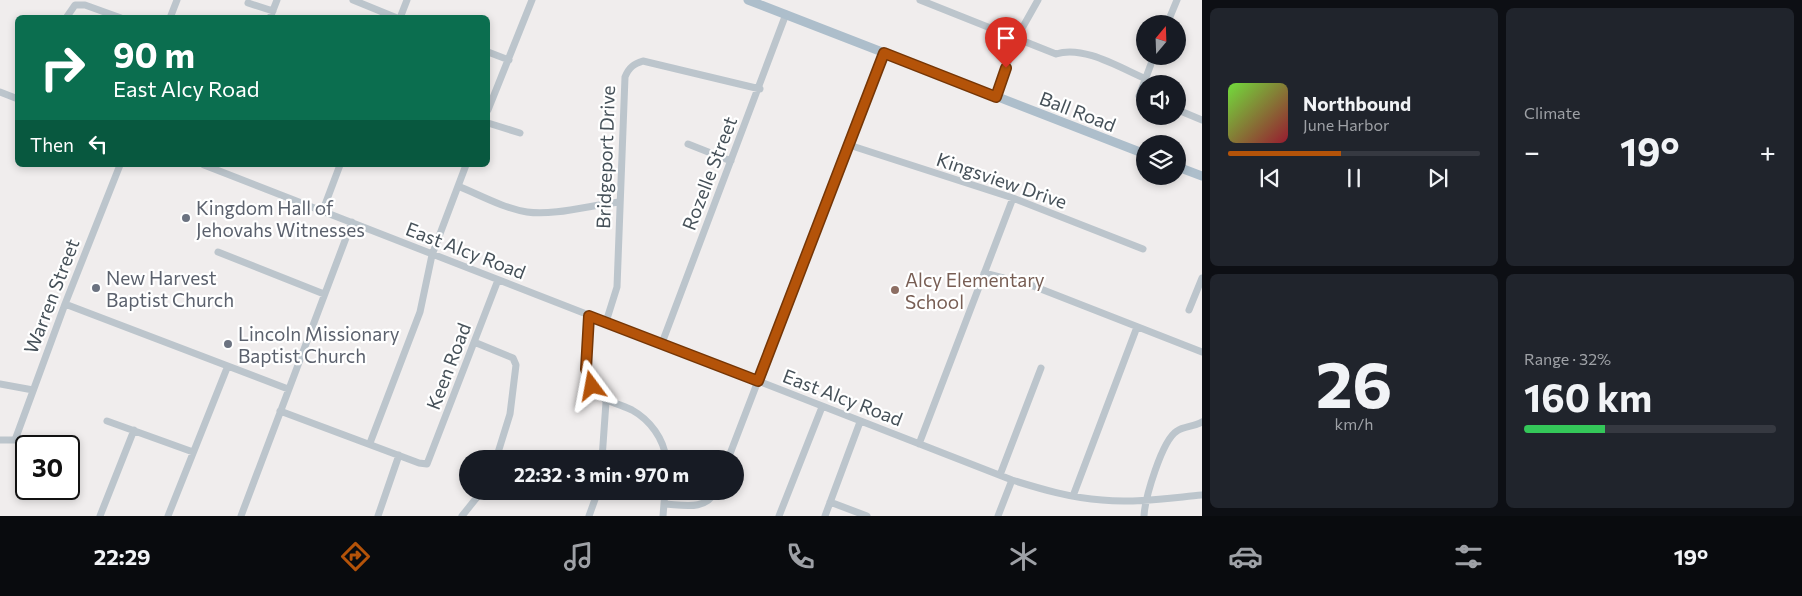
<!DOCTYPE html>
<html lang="en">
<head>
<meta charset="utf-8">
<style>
	body { margin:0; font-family:Commissioner,sans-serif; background:#20242c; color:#f1f3f6; height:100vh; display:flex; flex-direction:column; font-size:19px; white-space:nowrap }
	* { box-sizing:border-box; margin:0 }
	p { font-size:16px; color:#9ea1a6 }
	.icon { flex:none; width:28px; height:28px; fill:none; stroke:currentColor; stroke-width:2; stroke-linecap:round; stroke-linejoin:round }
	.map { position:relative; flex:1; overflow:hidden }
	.sheet { display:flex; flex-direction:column; gap:8px; padding:8px; background:#0d0f14; width:600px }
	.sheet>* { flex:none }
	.guide { position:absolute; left:15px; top:15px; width:475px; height:152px; border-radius:8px; box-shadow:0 2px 8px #0003; background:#0b6e4f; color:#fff; overflow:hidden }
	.needle { width:32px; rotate:19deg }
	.tools { position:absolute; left:1136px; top:15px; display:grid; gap:10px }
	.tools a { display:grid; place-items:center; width:50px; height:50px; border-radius:50%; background:#171b24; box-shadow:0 2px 8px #0003; font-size:25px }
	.speed { position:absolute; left:15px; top:435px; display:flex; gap:10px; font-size:25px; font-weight:700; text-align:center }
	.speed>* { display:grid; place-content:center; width:65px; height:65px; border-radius:50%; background:#171b24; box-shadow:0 2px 8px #0003; line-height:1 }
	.speed .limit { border:2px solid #111; border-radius:8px; background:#fff; color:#111 }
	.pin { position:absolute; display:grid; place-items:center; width:42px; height:42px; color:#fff; margin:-51px -21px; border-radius:50% 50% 50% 0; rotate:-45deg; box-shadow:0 0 5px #0007 }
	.pin .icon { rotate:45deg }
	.me { position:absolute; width:55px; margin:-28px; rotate:347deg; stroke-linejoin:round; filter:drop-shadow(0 0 4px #0008) }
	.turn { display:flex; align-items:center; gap:18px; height:105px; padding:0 15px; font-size:22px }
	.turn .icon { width:65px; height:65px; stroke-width:2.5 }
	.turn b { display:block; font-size:35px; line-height:42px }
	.then { display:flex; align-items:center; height:48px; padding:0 15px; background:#0003; gap:10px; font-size:19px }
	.big { font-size:38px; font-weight:700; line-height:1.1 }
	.sheet .card { flex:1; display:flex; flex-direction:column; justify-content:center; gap:8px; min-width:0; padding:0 18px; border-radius:8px; background:#20242c }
	.sheet .dial { align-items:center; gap:0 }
	.dial b { font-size:65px; line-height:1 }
	.song { display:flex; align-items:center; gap:15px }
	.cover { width:60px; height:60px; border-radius:8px; background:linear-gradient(135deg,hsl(100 70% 55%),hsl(350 70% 35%)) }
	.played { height:5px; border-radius:2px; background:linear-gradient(90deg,#b45309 45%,#363941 45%) }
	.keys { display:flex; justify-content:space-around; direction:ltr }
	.heat { display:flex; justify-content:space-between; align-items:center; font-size:28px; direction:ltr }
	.charge { height:8px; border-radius:4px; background:linear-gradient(90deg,#34c759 32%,#363941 0) }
	.sheet .tiles { flex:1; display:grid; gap:8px; grid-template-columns:repeat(2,1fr) }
	.trip { position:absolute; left:459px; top:450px; width:285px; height:50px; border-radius:25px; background:#171b24; box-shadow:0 2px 8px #0003; font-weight:700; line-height:50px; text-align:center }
	.tabs { display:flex; height:80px; justify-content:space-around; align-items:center; background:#090b0e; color:#9ea1a6 }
	.tabs .icon { width:35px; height:35px }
	.tabs .current { color:#b45309 }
	.tabs b { font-size:22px; color:#f1f3f6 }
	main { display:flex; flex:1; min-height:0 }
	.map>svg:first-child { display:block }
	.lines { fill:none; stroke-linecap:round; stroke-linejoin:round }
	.minor { stroke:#bcc5cc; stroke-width:7 }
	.major { stroke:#adbecb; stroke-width:9 }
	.route-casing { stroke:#753606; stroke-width:12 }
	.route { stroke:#b45309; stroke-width:9 }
	.worship-dot { fill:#6b7280; stroke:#fff; stroke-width:2 }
	.education-dot { fill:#8d6e63; stroke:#fff; stroke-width:2 }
	.labels { text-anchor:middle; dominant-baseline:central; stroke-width:4.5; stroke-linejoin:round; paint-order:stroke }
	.street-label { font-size:19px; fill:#465159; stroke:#fff }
	.worship-label { font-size:19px; fill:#5b616d; stroke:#fff; text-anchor:start }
	.education-label { font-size:19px; fill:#785e54; stroke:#fff; text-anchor:start }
</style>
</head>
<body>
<main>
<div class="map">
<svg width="1202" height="516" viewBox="0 0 1202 516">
	<rect width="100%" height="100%" fill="#f0eded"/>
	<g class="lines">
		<path class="minor" d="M353 0 397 18
			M920 0 1056 54C1084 45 1120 68 1146 79
			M248 3 273 11
			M66 18 75 5H85L121 18
			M170 18 177 0
			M270 18 277 0
			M400 18 407 0
			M1167 24 1177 0
			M488 52 509 60
			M0 92 18 99
			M996 97 1016 39 1038 0
			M1145 98 1139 96 1154 56
			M488 110 532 0
			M1178 110 1202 120
			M488 123 520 133
			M688 144 731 161
			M849 145 1013 198 1143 249
			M204 165 1012 480C1041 489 1071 498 1102 500 1135 503 1169 498 1202 495
			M458 186C480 195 503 208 527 212 554 216 591 205 619 202
			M323 210 340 165
			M218 252 324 294
			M984 273 1028 284 1202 352
			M65 304 288 389
			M1189 310 1202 278
			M589 316C588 332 584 354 587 370 593 404 608 398 632 410 650 420 664 439 666 459
			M606 322 617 287 625 77C629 67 634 64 643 61L760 89
			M474 342 513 358 516 365 510 414 496 459
			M662 343 786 14
			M0 384 33 390
			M280 411 419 463 427 464 498 280
			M107 421 193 452
			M0 440H15L65 304 120 165
			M370 443 420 312 432 255 466 165
			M919 444 1013 198
			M602 459 606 402
			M728 459 884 53
			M1000 475 1041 368
			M1073 496 1137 327
			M830 502 867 516
			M664 504C684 505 705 511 716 491
			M100 516 134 430
			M168 516 227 368
			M241 516 352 222
			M378 516 399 455
			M462 516 482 491
			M589 516 598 491
			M663 516 665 491
			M779 516 822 407
			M825 516 860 422
			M998 516 1012 480
			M1144 516C1145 498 1162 440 1177 431 1184 426 1194 427 1202 422"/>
		<path class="major" d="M748 0 1145 154
			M1178 167 1202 176"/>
	</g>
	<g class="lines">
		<defs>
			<path id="route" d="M592 386 586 369 589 316 758 381 884 53 996 97 1006 68"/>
		</defs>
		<use href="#route" class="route-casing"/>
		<use href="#route" class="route"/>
	</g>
	<g class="worship-dot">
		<circle cx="186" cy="218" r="5"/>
		<circle cx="96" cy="288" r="5"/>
		<circle cx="228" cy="344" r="5"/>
	</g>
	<circle class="education-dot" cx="895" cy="290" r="5"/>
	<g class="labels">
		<g class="street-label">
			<text transform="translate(1078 111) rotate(21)">Ball Road</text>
			<text transform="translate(605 157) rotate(-88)">Bridgeport Drive</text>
			<text transform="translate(709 173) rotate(-69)">Rozelle Street</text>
			<text transform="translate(1002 180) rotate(19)">Kingsview Drive</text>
			<text transform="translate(466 250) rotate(21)">East Alcy Road</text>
			<text transform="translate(51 296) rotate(-69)">Warren Street</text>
			<text transform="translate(448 366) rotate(-69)">Keen Road</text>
			<text transform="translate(843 397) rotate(21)">East Alcy Road</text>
		</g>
		<g class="worship-label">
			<text x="196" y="207">Kingdom Hall of<tspan x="196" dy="22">Jehovahs Witnesses</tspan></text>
			<text x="106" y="277">New Harvest<tspan x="106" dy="22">Baptist Church</tspan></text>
			<text x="238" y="333">Lincoln Missionary<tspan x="238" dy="22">Baptist Church</tspan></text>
		</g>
		<g class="education-label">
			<text x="905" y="279">Alcy Elementary<tspan x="905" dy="22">School</tspan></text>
		</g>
	</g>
</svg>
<div class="tools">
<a><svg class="needle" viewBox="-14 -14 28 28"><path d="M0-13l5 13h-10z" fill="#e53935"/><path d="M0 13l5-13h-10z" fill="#9ea1a6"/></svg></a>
<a><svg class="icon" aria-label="sound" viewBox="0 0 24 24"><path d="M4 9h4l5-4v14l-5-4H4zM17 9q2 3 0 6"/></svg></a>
<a><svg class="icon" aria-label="layers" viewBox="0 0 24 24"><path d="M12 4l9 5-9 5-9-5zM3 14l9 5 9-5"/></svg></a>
</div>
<div class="speed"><div class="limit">30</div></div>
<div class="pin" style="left:1006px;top:68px;background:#d93025"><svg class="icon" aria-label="arrive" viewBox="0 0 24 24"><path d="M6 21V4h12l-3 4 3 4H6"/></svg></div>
<svg class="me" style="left:592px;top:386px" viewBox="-20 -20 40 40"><path d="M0-17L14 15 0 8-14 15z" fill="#b45309" stroke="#fff" stroke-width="4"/></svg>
<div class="trip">22:32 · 3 min · 970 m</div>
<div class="guide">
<div class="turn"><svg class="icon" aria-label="right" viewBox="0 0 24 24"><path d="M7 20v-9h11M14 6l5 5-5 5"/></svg><div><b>90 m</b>East Alcy Road</div></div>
<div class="then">Then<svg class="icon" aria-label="left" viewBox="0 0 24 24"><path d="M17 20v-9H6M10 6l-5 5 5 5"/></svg></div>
</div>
</div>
<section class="sheet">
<div class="tiles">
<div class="card">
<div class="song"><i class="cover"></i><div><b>Northbound</b><p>June Harbor</p></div></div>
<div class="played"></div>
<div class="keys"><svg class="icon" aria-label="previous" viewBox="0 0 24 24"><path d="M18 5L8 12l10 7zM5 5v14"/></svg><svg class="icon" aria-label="pause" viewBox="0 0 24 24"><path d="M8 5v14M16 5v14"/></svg><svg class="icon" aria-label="next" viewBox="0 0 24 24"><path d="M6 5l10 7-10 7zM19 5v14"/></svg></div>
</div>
<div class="card"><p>Climate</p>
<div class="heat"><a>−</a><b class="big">19°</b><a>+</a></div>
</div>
<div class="card dial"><b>26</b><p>km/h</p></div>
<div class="card"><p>Range · 32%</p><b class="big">160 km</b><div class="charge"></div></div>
</div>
</section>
</main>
<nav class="tabs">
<b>22:29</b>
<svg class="icon current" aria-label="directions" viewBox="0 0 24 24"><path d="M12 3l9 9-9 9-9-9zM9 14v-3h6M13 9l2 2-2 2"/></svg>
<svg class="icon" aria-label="music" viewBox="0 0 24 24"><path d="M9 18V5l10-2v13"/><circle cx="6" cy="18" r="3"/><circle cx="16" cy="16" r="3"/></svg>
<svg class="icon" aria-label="phone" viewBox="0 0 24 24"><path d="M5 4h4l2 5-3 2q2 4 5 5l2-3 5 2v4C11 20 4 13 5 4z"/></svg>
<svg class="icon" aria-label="climate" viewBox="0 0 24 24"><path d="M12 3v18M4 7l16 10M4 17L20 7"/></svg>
<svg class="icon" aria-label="car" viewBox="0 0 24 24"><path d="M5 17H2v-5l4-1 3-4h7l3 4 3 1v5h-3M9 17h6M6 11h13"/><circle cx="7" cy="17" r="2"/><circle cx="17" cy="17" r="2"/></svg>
<svg class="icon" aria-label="filters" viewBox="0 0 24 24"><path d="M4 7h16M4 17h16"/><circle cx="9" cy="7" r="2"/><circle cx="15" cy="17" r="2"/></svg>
<b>19°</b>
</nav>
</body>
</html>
